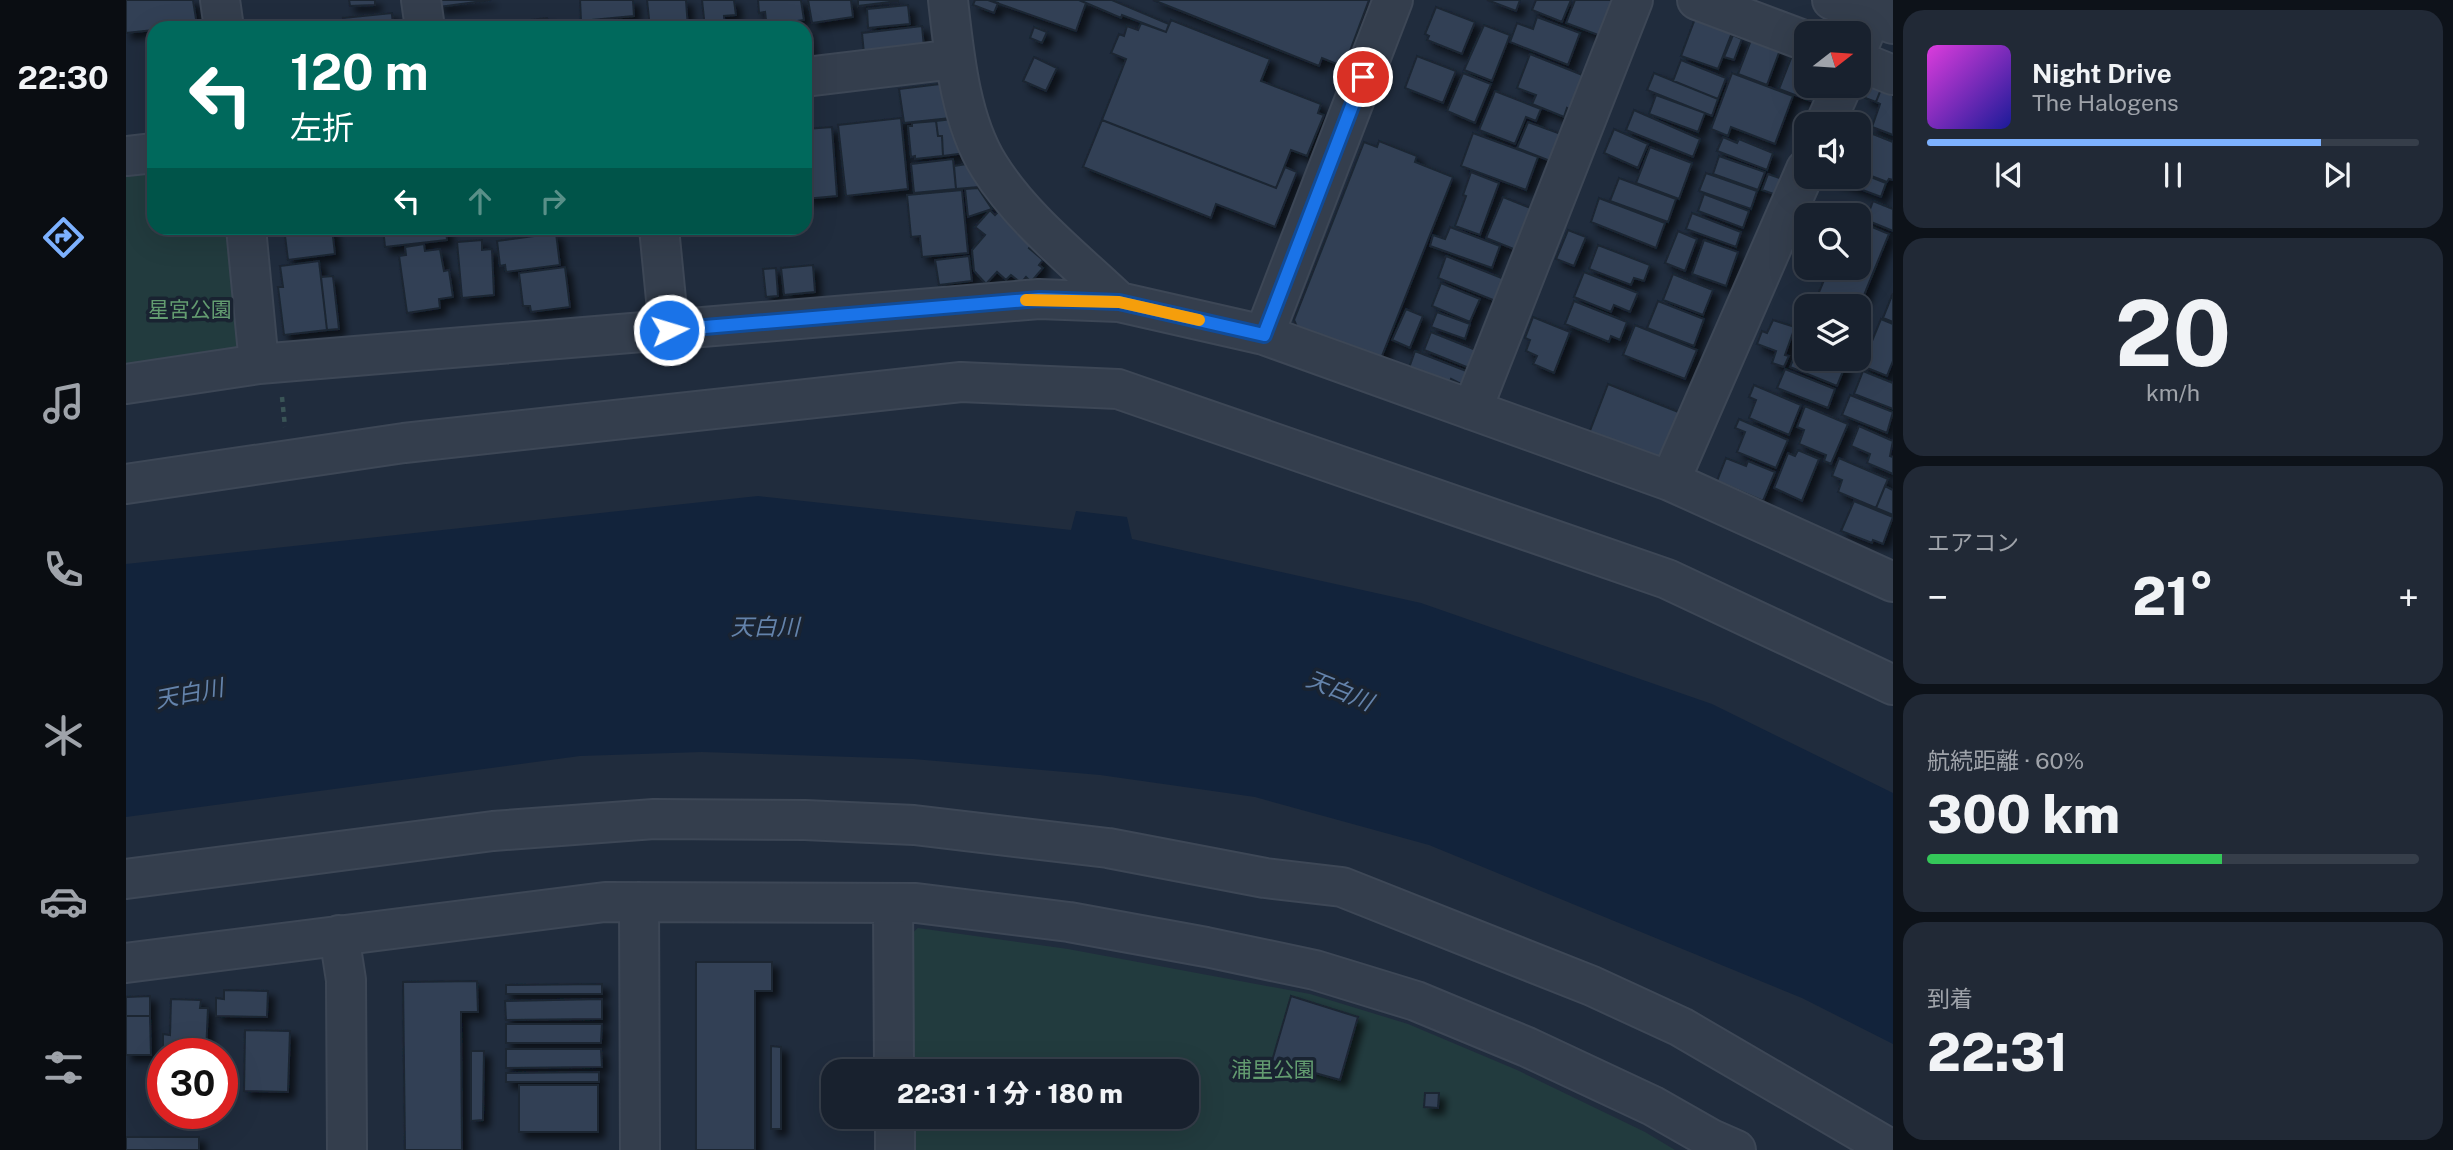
<!DOCTYPE html>
<html lang="ja">
<head>
<meta charset="utf-8">
<style>
	body { margin:0; font-family:"Public Sans","Noto Sans JP",sans-serif; background:#212936; color:#f1f3f6; height:100vh; display:flex; flex-direction:column; font-size:26px; white-space:nowrap }
	* { box-sizing:border-box; margin:0 }
	p { font-size:23px; color:#9fa3aa }
	.icon { flex:none; width:38px; height:38px; fill:none; stroke:currentColor; stroke-width:2; stroke-linecap:round; stroke-linejoin:round }
	.map { position:relative; flex:1; overflow:hidden }
	.panel { display:flex; flex-direction:column; gap:10px; padding:10px; background:#0d1219; width:560px }
	.panel>* { flex:none }
	.banner { position:absolute; left:21px; top:21px; width:665px; height:214px; border-radius:21px; box-shadow:0 7px 28px #0002,0 0 0 2px #363e4a; background:#00695c; color:#fff; overflow:hidden }
	.needle { width:46px; rotate:73deg }
	.buttons { position:absolute; left:1668px; top:21px; display:grid; gap:14px }
	.buttons a { display:grid; place-items:center; width:77px; height:77px; border-radius:14px; background:#18212e; box-shadow:0 7px 28px #0002,0 0 0 2px #363e4a; font-size:35px }
	.speed { position:absolute; left:21px; top:1038px; display:flex; gap:14px; font-size:35px; font-weight:700; text-align:center }
	.speed>* { display:grid; place-content:center; width:91px; height:91px; border-radius:50%; background:#18212e; box-shadow:0 7px 28px #0002,0 0 0 2px #363e4a; line-height:1 }
	.speed .limit { border:10px solid #d22; background:#fff; color:#111 }
	.pin { position:absolute; display:grid; place-items:center; width:60px; height:60px; color:#fff; margin:-30px; border:4px solid #fff; border-radius:50%; box-shadow:0 2px 7px #0007 }
	.me { position:absolute; width:77px; margin:-38px; rotate:85deg; stroke-linejoin:round; filter:drop-shadow(0 0 5px #0008) }
	.turn { display:flex; align-items:center; gap:24px; height:147px; padding:0 28px; font-size:32px }
	.turn .icon { width:91px; height:91px; stroke-width:2.5 }
	.turn b { display:block; font-size:49px; line-height:60px }
	.lanes { display:flex; align-items:center; height:66px; padding:0 28px; background:#0003; justify-content:center; gap:35px; direction:ltr }
	.lanes .off { opacity:.35 }
	.big { font-size:52px; font-weight:800; line-height:1.1 }
	.panel .widget { flex:1; display:flex; flex-direction:column; justify-content:center; gap:10px; min-width:0; padding:0 24px; border-radius:21px; background:#212936 }
	.panel .dial { align-items:center; gap:0 }
	.dial b { font-size:91px; line-height:1 }
	.song { display:flex; align-items:center; gap:21px }
	.cover { width:84px; height:84px; border-radius:10px; background:linear-gradient(135deg,hsl(300 70% 55%),hsl(240 70% 35%)) }
	.played { height:7px; border-radius:4px; background:linear-gradient(90deg,#7db1ff 80%,#363e4a 80%) }
	.keys { display:flex; justify-content:space-around; direction:ltr }
	.heat { display:flex; justify-content:space-between; align-items:center; font-size:38px; direction:ltr }
	.charge { height:10px; border-radius:5px; background:linear-gradient(90deg,#34c759 60%,#363e4a 0) }
	.trip { position:absolute; left:695px; top:1059px; width:378px; height:70px; border-radius:21px; background:#18212e; box-shadow:0 7px 28px #0002,0 0 0 2px #363e4a; font-weight:800; line-height:70px; text-align:center }
	main { display:flex; flex:1; min-height:0 }
	.tabs { display:flex; flex-direction:column; width:126px; justify-content:space-around; align-items:center; background:#0a0d12; color:#9fa3aa }
	.tabs .icon { width:49px; height:49px }
	.tabs .selected { color:#7db1ff }
	.tabs b { font-size:32px; color:#f1f3f6 }
	.map>svg:first-child { display:block }
	.green { fill:#223b3e }
	.water { fill:#12233b }
	.building { fill:#314054; stroke:#1b2533; stroke-width:2; filter:url(#shadow) }
	.lines { fill:none; stroke-linecap:round; stroke-linejoin:round }
	.minor-casing { stroke:#3d4756; stroke-width:42 }
	.path { stroke:#3a5456; stroke-width:4.5; stroke-dasharray:5 5; stroke-linecap:butt }
	.minor { stroke:#343e4d; stroke-width:38 }
	.route-casing { stroke:#114b97; stroke-width:18 }
	.route { stroke:#1a73e8; stroke-width:12 }
	.slow { stroke:#f59e0b; stroke-width:12 }
	.labels { text-anchor:middle; dominant-baseline:central; stroke-width:7; stroke-linejoin:round; paint-order:stroke }
	.park-label { font-size:21px; fill:#639c70; stroke:#192331 }
	.water-label { font-size:23px; font-style:italic; fill:#6483ab; stroke:#192331 }
</style>
</head>
<body>
<main>
<nav class="tabs">
<b>22:30</b>
<svg class="icon selected" aria-label="directions" viewBox="0 0 24 24"><path d="M12 3l9 9-9 9-9-9zM9 14v-3h6M13 9l2 2-2 2"/></svg>
<svg class="icon" aria-label="music" viewBox="0 0 24 24"><path d="M9 18V5l10-2v13"/><circle cx="6" cy="18" r="3"/><circle cx="16" cy="16" r="3"/></svg>
<svg class="icon" aria-label="phone" viewBox="0 0 24 24"><path d="M5 4h4l2 5-3 2q2 4 5 5l2-3 5 2v4C11 20 4 13 5 4z"/></svg>
<svg class="icon" aria-label="climate" viewBox="0 0 24 24"><path d="M12 3v18M4 7l16 10M4 17L20 7"/></svg>
<svg class="icon" aria-label="car" viewBox="0 0 24 24"><path d="M5 17H2v-5l4-1 3-4h7l3 4 3 1v5h-3M9 17h6M6 11h13"/><circle cx="7" cy="17" r="2"/><circle cx="17" cy="17" r="2"/></svg>
<svg class="icon" aria-label="filters" viewBox="0 0 24 24"><path d="M4 7h16M4 17h16"/><circle cx="9" cy="7" r="2"/><circle cx="15" cy="17" r="2"/></svg>
</nav>
<div class="map">
<svg width="1767" height="1150" viewBox="0 0 1767 1150">
	<defs>
		<filter id="shadow"><feDropShadow dx="6" dy="6" stdDeviation="3.5" flood-color="#0009"/></filter>
	</defs>
	<rect width="100%" height="100%" fill="#202c3d"/>
	<path class="green" d="M28 153V228H120L133 364 0 384V156Z
		M792 928 942 949 1184 994 1282 1024 1391 1070 1519 1132 1549 1150H783L782 1117 1060 1116V1071H782L780 938Z"/>
	<path class="water" d="M632 496 945 530 950 511 1001 517 1006 539 1295 603 1586 704 1767 793V1044L1676 998 1303 845 1129 797 974 775 787 759 576 752 454 756 0 817V564Z"/>
	<path class="building" d="M0 0H67L71 25 28 28V30L0 33Z
		M223 0H249V5L224 6Z
		M312 0H365L313 7Z
		M454 0H507L508 16 455 21Z
		M521 0H560L562 28H524Z
		M576 0H608L610 15 598 16 599 28H579Z
		M632 0H675L678 20 657 23V28H641L639 12 633 13Z
		M682 0H725L727 17 686 23Z
		M732 0H772V1L732 6Z
		M849 0H862L872 3 868 13 847 5Z
		M862 0H953L960 3 950 31Z
		M953 0H986L1043 24 1040 32 996 15 995 18Z
		M1027 0H1243L1218 67 1196 58 1193 66Z
		M1361 0H1394L1390 11Z
		M1410 0H1445L1436 22 1406 10Z
		M1449 0H1490L1480 38 1440 23Z
		M782 5 784 24 742 28 741 9Z
		M1310 7 1349 22 1336 54 1301 40 1303 36 1299 34Z
		M266 13 267 28H218L217 18Z
		M1570 16 1607 30 1592 69 1555 56Z
		M1411 17 1454 33 1442 65 1384 42 1391 23 1407 29Z
		M421 18 423 28H378L377 23Z
		M1045 20 1144 59 1135 81 1195 104 1192 113 1198 115 1181 156 1165 150 1150 188 976 120 1000 59 985 53 993 34 998 36 1001 26 1012 30 1015 23 1040 32Z
		M500 22 501 28H461L460 27Z
		M1358 25 1384 35 1366 81 1338 70Z
		M796 26 798 47 738 54 736 33Z
		M681 27 686 63 679 64V28H676Z
		M908 27 921 32 916 43 904 38Z
		M1607 35 1616 39 1608 60 1598 57Z
		M1627 35 1654 50 1641 85 1612 74Z
		M1669 48 1680 52V86H1693L1687 102 1653 89Z
		M1404 54 1459 76 1445 110 1441 108 1438 117 1406 104 1410 95 1391 88Z
		M1291 56 1330 71 1317 103 1279 88Z
		M908 57 931 68 920 91 897 81Z
		M1555 60 1600 78 1592 99 1547 81Z
		M1337 73 1365 84 1349 123 1321 111Z
		M1528 73 1592 99 1586 116 1521 90Z
		M1606 73 1667 96 1649 144 1605 127 1602 136 1585 129Z
		M1746 80 1757 84 1750 102 1739 98Z
		M814 84 815 90 822 89 825 118 778 123 773 89Z
		M1757 84 1767 88V135L1746 127 1754 104 1750 102Z
		M1369 91 1415 109 1410 121 1400 117 1389 144 1353 130Z
		M1530 95 1579 113 1572 132 1523 114Z
		M1508 110 1574 139 1567 157 1500 130Z
		M775 118 782 189 720 196 712 125Z
		M826 119 840 153 817 156 816 136H812L810 121Z
		M976 120 1150 188 1159 167 1171 172 1149 227 1090 204 1085 218 957 167Z
		M810 121 812 136H816L817 156 789 159V156L785 157 782 126H786V123Z
		M1402 122 1435 134 1424 161 1391 148Z
		M706 127 711 196 679 199V129Z
		M1732 128 1767 142V180L1763 179 1761 182 1732 171Z
		M1488 129 1522 144 1512 168 1478 153Z
		M1347 133 1412 157 1400 190 1335 166Z
		M1597 137 1611 143 1613 139 1647 153 1641 170 1591 151Z
		M1253 141 1291 156 1289 162 1327 177 1254 361 1172 329 1168 320 1238 142 1251 147Z
		M1524 147 1566 163 1553 199 1510 183Z
		M1593 156 1639 172 1632 190 1587 174Z
		M827 159 830 189 788 193 785 164Z
		M847 163 853 187 830 189 828 166Z
		M1345 172 1373 183 1354 235 1329 226 1340 196 1337 195Z
		M1732 172 1760 183 1755 197 1702 177H1732Z
		M1580 173 1631 191 1625 209 1573 191Z
		M1642 174 1662 181 1656 197 1636 190Z
		M1493 178 1550 199 1542 222 1484 201Z
		M852 188 866 209 842 217 839 189Z
		M836 190 842 253 796 257 794 236 785 237 781 195Z
		M1578 194 1623 211 1617 228 1572 211Z
		M1377 197 1412 211 1395 252 1360 238Z
		M1473 198 1539 223 1530 248 1465 222Z
		M1747 201 1767 209V231L1740 220Z
		M864 210 869 215 874 210 906 244 903 248 917 260 913 265 917 268 905 282 900 277 895 283 885 275 880 280 871 272 860 284 848 271 846 250 859 235 849 227Z
		M1566 213 1615 232 1610 247 1560 229Z
		M1732 221 1763 234 1732 310V306L1688 304 1703 268H1732Z
		M1324 227 1374 246 1366 268 1304 246 1307 235 1319 239Z
		M158 228H206L209 254 162 260Z
		M257 228H320L321 240 259 247Z
		M1442 230 1460 237 1448 266 1430 259Z
		M1552 231 1571 239 1559 271 1539 263Z
		M430 233 434 265 380 272 379 265 374 266 371 241Z
		M356 240V250L366 249 368 295 336 298 331 242Z
		M1578 240 1612 252 1600 286 1566 274Z
		M298 244 299 251 314 249 318 271 323 270 327 297 313 299 314 308 281 313 273 256 280 255 279 247Z
		M1472 245 1524 265 1518 281 1508 278 1505 285 1463 269Z
		M843 256 846 281 813 285 809 260Z
		M1320 256 1386 282 1377 304 1312 278Z
		M193 261 201 330 158 335 152 287H157L154 266Z
		M687 265 689 292 658 295 655 268Z
		M439 267 444 307 405 312 404 306H397L393 273Z
		M650 268 652 296 640 297 637 269Z
		M1458 272 1512 293 1504 312 1488 305 1485 312 1448 297Z
		M1547 274 1587 290 1577 315 1537 300Z
		M207 276 213 329 201 330 195 277Z
		M1315 283 1354 299 1344 322 1306 306Z
		M1767 293V322L1757 318Z
		M1448 301 1501 322 1494 340 1485 336 1483 342 1439 324Z
		M1532 301 1578 319 1568 346 1521 328Z
		M1280 309 1297 316 1284 348 1266 340Z
		M1311 312 1344 324 1339 339 1305 327Z
		M1407 317 1444 332 1428 373 1407 364 1411 356 1400 351 1404 340 1399 338Z
		M1755 319 1767 324V361L1761 376 1736 366Z
		M1647 320 1669 327 1659 355 1663 356 1658 367 1646 363 1650 351 1631 344 1636 331 1641 333Z
		M1676 320 1680 322V346L1669 342Z
		M1509 325 1571 350 1559 379 1497 355Z
		M1305 332 1350 350 1343 368 1298 350Z
		M1673 345 1680 348V359H1707L1720 364 1711 386 1664 367Z
		M1289 351 1343 372 1337 385 1325 379 1323 384 1283 368Z
		M1659 369 1709 389 1702 408 1651 388Z
		M1737 371 1767 383V409L1728 394Z
		M1482 384 1570 419 1542 467 1462 436Z
		M1628 385 1675 405 1663 435 1623 418 1630 400 1623 397Z
		M1724 395 1767 412 1761 433 1716 415Z
		M1679 406 1722 424 1705 464 1698 461 1700 455 1673 444 1678 430 1671 427Z
		M1613 419 1662 440 1650 468 1611 452 1619 432 1609 428Z
		M1733 426 1767 441 1764 456 1767 457V474L1741 463 1744 454 1725 446Z
		M1672 450 1693 459 1676 501 1648 488 1662 453 1669 456Z
		M1600 458 1620 466 1622 461 1649 472 1637 501 1591 481Z
		M1713 458 1762 479 1750 508 1712 492 1716 480 1706 476Z
		M1759 486 1767 490V515L1750 508Z
		M1728 501 1767 517 1757 544 1747 540 1746 543 1715 531Z
		M570 962H646V991H629V1150H570Z
		M351 981 352 1012H335L336 1150H279L277 982Z
		M476 984V994H380V985Z
		M98 990 142 991 141 1017 90 1016V998L98 999Z
		M24 996V1016H0V997Z
		M1165 996 1232 1017 1214 1080 1146 1061Z
		M45 999 75 1000 74 1008H82L80 1054 37 1053V1034L44 1035Z
		M476 999V1019L380 1020 379 1001Z
		M0 1016H24L25 1055H0Z
		M380 1024H476L475 1043H380Z
		M119 1030 164 1031 162 1092 118 1091Z
		M645 1046 655 1047V1129H645Z
		M380 1049H475L476 1067 380 1068Z
		M345 1051H358L357 1120 345 1121Z
		M473 1072V1082H380V1073Z
		M393 1085H472V1132H393Z
		M1299 1093H1313L1312 1108 1298 1107Z
		M0 1137H73V1150H0Z"/>
	<g class="lines">
		<defs>
			<path id="minor" d="M94 0 98 28
				M295 0 299 28
				M822 0C828 53 834 120 863 166 896 219 949 260 993 302
				M1571 0 1680 41
				M1706 0 1767 24
				M1732 48 1752 0
				M1732 61 1767 75
				M679 77 829 59
				M1699 124 1716 86
				M0 156 28 153
				M120 228 133 364
				M533 228 543 330
				M1138 335 1267 0
				M0 384 133 364 913 299 993 302 1138 335 1544 481 1767 582
				M1346 410 1507 0
				M1544 481 1680 169
				M0 484 278 443 835 382 992 389 1541 579 1767 685
				M0 879 367 831 528 819 679 820 788 825 982 848 1139 878 1216 887 1466 986 1555 1027 1766 1150
				M513 902 514 1150
				M767 903 768 1071
				M213 935 220 980 221 1150
				M0 963 479 902 790 903 943 922 1080 947 1189 970 1290 1001 1401 1047 1527 1106 1585 1139 1610 1150
				M769 1116V1150"/>
		</defs>
		<use href="#minor" class="minor-casing"/>
		<path class="path" d="M156 397 159 427"/>
		<use href="#minor" class="minor"/>
	</g>
	<g class="lines">
		<defs>
			<path id="route" d="M543 330 913 299 993 302 1138 335 1237 77"/>
		</defs>
		<use href="#route" class="route-casing"/>
		<use href="#route" class="route"/>
		<path class="slow" d="M900 300 993 302 1073 320"/>
	</g>
	<g class="labels">
		<g class="park-label">
			<text x="64" y="309">星宮公園</text>
			<text x="1147" y="1069">浦里公園</text>
		</g>
		<g class="water-label">
			<text x="639" y="626">天白川</text>
			<text transform="translate(1214 690) rotate(22)">天白川</text>
			<text transform="translate(63 693) rotate(-11)">天白川</text>
		</g>
	</g>
</svg>
<div class="buttons">
<a><svg class="needle" viewBox="-14 -14 28 28"><path d="M0-13l5 13h-10z" fill="#e53935"/><path d="M0 13l5-13h-10z" fill="#9fa3aa"/></svg></a>
<a><svg class="icon" aria-label="sound" viewBox="0 0 24 24"><path d="M4 9h4l5-4v14l-5-4H4zM17 9q2 3 0 6"/></svg></a>
<a><svg class="icon" aria-label="search" viewBox="0 0 24 24"><circle cx="10" cy="10" r="6"/><path d="M15 15l6 6"/></svg></a>
<a><svg class="icon" aria-label="layers" viewBox="0 0 24 24"><path d="M12 4l9 5-9 5-9-5zM3 14l9 5 9-5"/></svg></a>
</div>
<div class="speed"><div class="limit">30</div></div>
<div class="pin" style="left:1237px;top:77px;background:#d93025"><svg class="icon" aria-label="arrive" viewBox="0 0 24 24"><path d="M6 21V4h12l-3 4 3 4H6"/></svg></div>
<svg class="me" style="left:543px;top:330px" viewBox="-20 -20 40 40"><circle r="17" fill="#1a73e8" stroke="#fff" stroke-width="3"/><path d="M0-11L8 9 0 5-8 9z" fill="#fff"/></svg>
<div class="trip">22:31 · 1 分 · 180 m</div>
<div class="banner">
<div class="turn"><svg class="icon" aria-label="left" viewBox="0 0 24 24"><path d="M17 20v-9H6M10 6l-5 5 5 5"/></svg><div><b>120 m</b>左折</div></div>
<div class="lanes"><svg class="icon" aria-label="left" viewBox="0 0 24 24"><path d="M17 20v-9H6M10 6l-5 5 5 5"/></svg><svg class="icon off" aria-label="ahead" viewBox="0 0 24 24"><path d="M12 20V5M6 11l6-6 6 6"/></svg><svg class="icon off" aria-label="right" viewBox="0 0 24 24"><path d="M7 20v-9h11M14 6l5 5-5 5"/></svg></div>
</div>
</div>
<section class="panel">
<div class="widget">
<div class="song"><i class="cover"></i><div><b>Night Drive</b><p>The Halogens</p></div></div>
<div class="played"></div>
<div class="keys"><svg class="icon" aria-label="previous" viewBox="0 0 24 24"><path d="M18 5L8 12l10 7zM5 5v14"/></svg><svg class="icon" aria-label="pause" viewBox="0 0 24 24"><path d="M8 5v14M16 5v14"/></svg><svg class="icon" aria-label="next" viewBox="0 0 24 24"><path d="M6 5l10 7-10 7zM19 5v14"/></svg></div>
</div>
<div class="widget dial"><b>20</b><p>km/h</p></div>
<div class="widget"><p>エアコン</p>
<div class="heat"><a>−</a><b class="big">21°</b><a>+</a></div>
</div>
<div class="widget"><p>航続距離 · 60%</p><b class="big">300 km</b><div class="charge"></div></div>
<div class="widget"><p>到着</p><b class="big">22:31</b></div>
</section>
</main>
</body>
</html>
